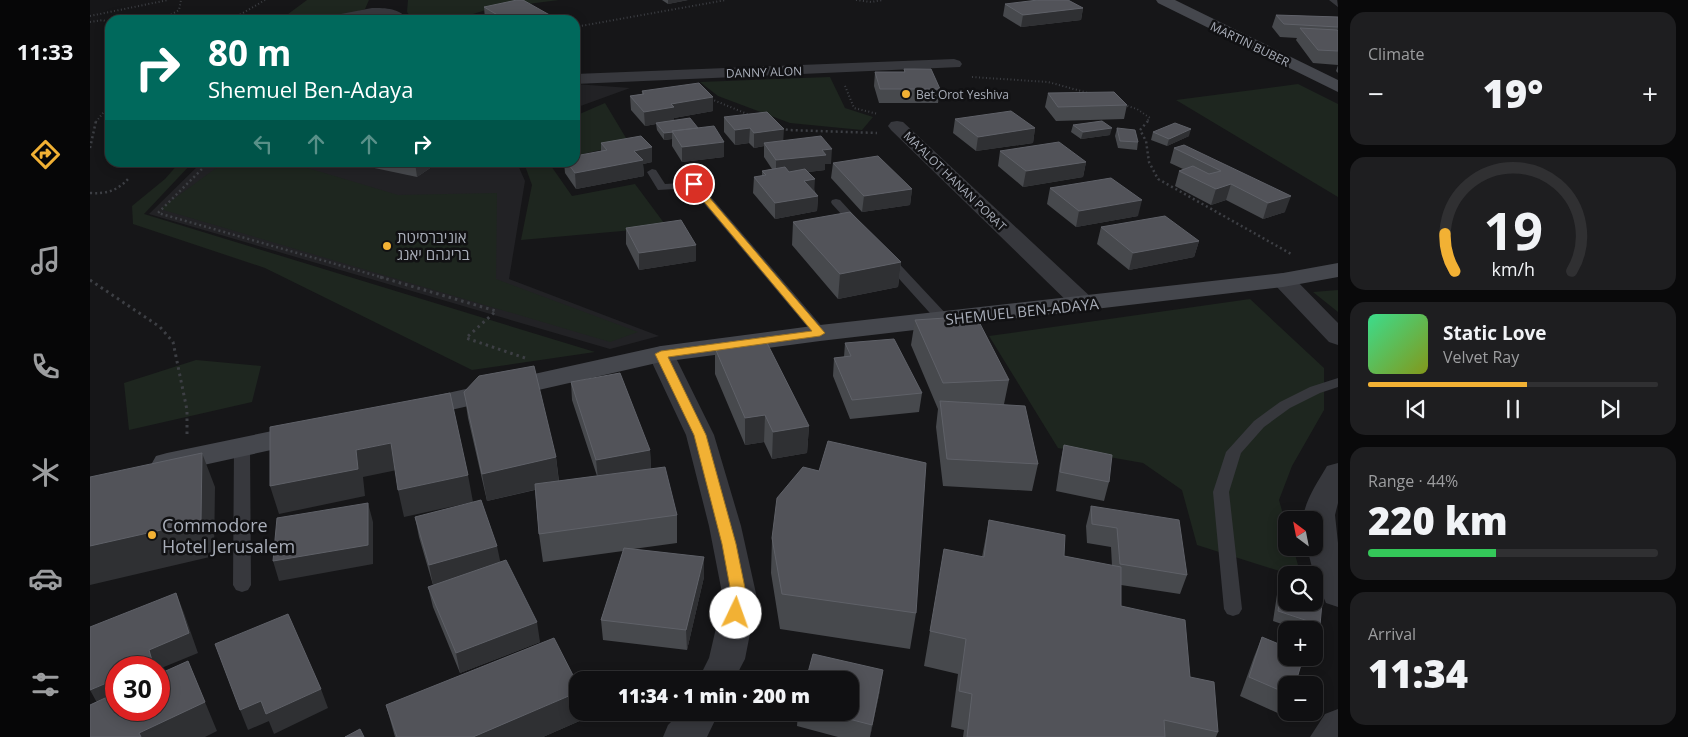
<!DOCTYPE html>
<html lang="en">
<head>
<meta charset="utf-8">
<style>
	body { margin:0; font-family:"Open Sans",Heebo,sans-serif; background:#1e1e20; color:#f1f3f6; height:100vh; display:flex; flex-direction:column; font-size:19px; white-space:nowrap }
	* { box-sizing:border-box; margin:0 }
	p { font-size:16px; color:#9c9d9f }
	.icon { flex:none; width:28px; height:28px; fill:none; stroke:currentColor; stroke-width:2; stroke-linecap:round; stroke-linejoin:round }
	.map { position:relative; flex:1; overflow:hidden }
	.sheet { display:flex; flex-direction:column; gap:12px; padding:12px; background:#09090a; width:350px }
	.sheet>* { flex:none }
	.hud { position:absolute; left:15px; top:15px; width:475px; height:152px; border-radius:15px; box-shadow:0 2px 12px #0003,0 0 0 1px #303032; background:#00695c; color:#fff; overflow:hidden }
	.needle { width:32px; rotate:328deg }
	.buttons { position:absolute; left:1188px; top:511px; display:grid; gap:10px }
	.buttons a { display:grid; place-items:center; width:45px; height:45px; border-radius:10px; background:#101012; box-shadow:0 2px 12px #0003,0 0 0 1px #303032; font-size:25px }
	.speed { position:absolute; left:15px; top:656px; display:flex; gap:10px; font-size:25px; font-weight:700; text-align:center }
	.speed>* { display:grid; place-content:center; width:65px; height:65px; border-radius:50%; background:#101012; box-shadow:0 2px 12px #0003,0 0 0 1px #303032; line-height:1 }
	.speed .limit { border:8px solid #d22; background:#fff; color:#111 }
	.pin { position:absolute; display:grid; place-items:center; width:42px; height:42px; color:#fff; margin:-21px; border:2px solid #fff; border-radius:50%; box-shadow:0 1px 5px #0007 }
	.me { position:absolute; width:55px; margin:-28px; rotate:3deg; stroke-linejoin:round; filter:drop-shadow(0 0 4px #0008) }
	.turn { display:flex; align-items:center; gap:18px; height:105px; padding:0 20px; font-size:22px }
	.turn .icon { width:65px; height:65px; stroke-width:2.5 }
	.turn b { display:block; font-size:35px; line-height:42px }
	.lanes { display:flex; align-items:center; height:48px; padding:0 20px; background:#0003; justify-content:center; gap:25px; direction:ltr }
	.lanes .off { opacity:.35 }
	.big { font-size:38px; font-weight:800; line-height:1.1 }
	.sheet .card { flex:1; display:flex; flex-direction:column; justify-content:center; gap:8px; min-width:0; padding:0 18px; border-radius:15px; background:#1e1e20 }
	.sheet .dial { align-items:center; gap:0 }
	.dial svg { height:130px; overflow:visible; fill:none; stroke:#303032; stroke-width:7; stroke-linecap:round; text-anchor:middle }
	.dial text { fill:#f1f3f6; stroke:none }
	.song { display:flex; align-items:center; gap:15px }
	.cover { width:60px; height:60px; border-radius:8px; background:linear-gradient(135deg,hsl(150 70% 55%),hsl(70 70% 35%)) }
	.played { height:5px; border-radius:2px; background:linear-gradient(90deg,#f2b134 55%,#303032 55%) }
	.keys { display:flex; justify-content:space-around; direction:ltr }
	.heat { display:flex; justify-content:space-between; align-items:center; font-size:28px; direction:ltr }
	.charge { height:8px; border-radius:4px; background:linear-gradient(90deg,#34c759 44%,#303032 0) }
	.trip { position:absolute; left:479px; top:671px; width:290px; height:50px; border-radius:15px; background:#101012; box-shadow:0 2px 12px #0003,0 0 0 1px #303032; font-weight:800; line-height:50px; text-align:center }
	main { display:flex; flex:1; min-height:0 }
	.menu { display:flex; flex-direction:column; width:90px; justify-content:space-around; align-items:center; background:#060607; color:#9c9d9f }
	.menu .icon { width:35px; height:35px }
	.menu .selected { color:#f2b134 }
	.menu b { font-size:22px; color:#f1f3f6 }
	.map>svg:first-child { display:block }
	.built { fill:#222225 }
	.green { fill:#1e261f }
	.lines { fill:none; stroke-linecap:round; stroke-linejoin:round }
	.path-far2 { stroke:#3d3f44; stroke-width:2; stroke-dasharray:1 2.5; stroke-linecap:butt }
	.path-far1 { stroke:#3d3f44; stroke-width:2.5; stroke-dasharray:2 3; stroke-linecap:butt }
	.path { stroke:#3d3f44; stroke-width:3; stroke-dasharray:2.5 4; stroke-linecap:butt }
	.lane { fill:#37383d; fill-rule:evenodd }
	.street { fill:#37383d; fill-rule:evenodd }
	.secondary { fill:#45474d; fill-rule:evenodd }
	.wall { fill:#47494d }
	.shaded-wall { fill:#2f3033 }
	.building { fill:#525359; stroke:#5f6168 }
	.route { fill:#f2b134; stroke:#9d7322 }
	.poi-dot { fill:#f2b134; stroke:#111113; stroke-width:2 }
	.labels { text-anchor:middle; dominant-baseline:central; stroke-width:5; stroke-linejoin:round; paint-order:stroke }
	.far-street-label { font-size:12px; fill:#a8adb8; stroke:#111113 }
	.far-poi-label { font-size:12px; fill:#a8adb8; stroke:#111113; text-anchor:start }
	.poi-label { font-size:15px; fill:#a8adb8; stroke:#111113; text-anchor:start }
	.street-label { font-size:15px; fill:#a8adb8; stroke:#111113 }
	.near-poi-label { font-size:18px; fill:#a8adb8; stroke:#111113; text-anchor:start }
</style>
</head>
<body>
<main>
<nav class="menu">
<b>11:33</b>
<svg class="icon selected" aria-label="directions" viewBox="0 0 24 24"><path d="M12 3l9 9-9 9-9-9zM9 14v-3h6M13 9l2 2-2 2"/></svg>
<svg class="icon" aria-label="music" viewBox="0 0 24 24"><path d="M9 18V5l10-2v13"/><circle cx="6" cy="18" r="3"/><circle cx="16" cy="16" r="3"/></svg>
<svg class="icon" aria-label="phone" viewBox="0 0 24 24"><path d="M5 4h4l2 5-3 2q2 4 5 5l2-3 5 2v4C11 20 4 13 5 4z"/></svg>
<svg class="icon" aria-label="climate" viewBox="0 0 24 24"><path d="M12 3v18M4 7l16 10M4 17L20 7"/></svg>
<svg class="icon" aria-label="car" viewBox="0 0 24 24"><path d="M5 17H2v-5l4-1 3-4h7l3 4 3 1v5h-3M9 17h6M6 11h13"/><circle cx="7" cy="17" r="2"/><circle cx="17" cy="17" r="2"/></svg>
<svg class="icon" aria-label="filters" viewBox="0 0 24 24"><path d="M4 7h16M4 17h16"/><circle cx="9" cy="7" r="2"/><circle cx="15" cy="17" r="2"/></svg>
</nav>
<div class="map">
<svg width="1248" height="737" viewBox="0 0 1248 737">
	<rect width="100%" height="100%" fill="#161618"/>
	<path class="built" d="M485 84 540 88 485 108Z
		M111 163H427L435 181 419 279 569 336 520 349 59 214Z"/>
	<path class="green" d="M217 0H279L275 9 239 20H190Z
		M318 0H469L399 9 364 20H323L317 12Z
		M740 77 755 108 783 117 772 130 700 123 628 96 610 82Z
		M1208 84 1248 104V197L1086 100Z
		M515 103 539 143 485 156V116Z
		M89 163H102L54 214 505 352 382 370 175 268 43 224 42 206 75 179Z
		M133 163H201L308 195 407 193 406 279 548 332 520 342 70 209Z
		M434 163H459L482 196 545 184 577 227 431 240 442 185Z
		M1248 290V312L1223 292Z
		M1160 299 1234 368V410L1202 466 1189 500 1196 525V548H1203L1211 575H1202L1107 545 1092 490 1053 463 968 448 899 336Z
		M106 360 171 366 162 402 39 430 34 383Z"/>
	<g class="lines">
		<path class="path-far2" d="M766 0 781 2 793 0
			M0 16 78 0
			M72 20 89 10 91 0
			M141 20 175 0
			M0 22 13 20 20 23
			M485 27 636 0
			M20 32 16 41H20
			M882 77 958 82 1002 94
			M755 86 764 108 788 114
			M621 99 662 116
			M1034 105 1047 109 1060 118 1056 122
			M6 122 20 104"/>
		<path class="path-far1" d="M1058 121 1050 130 1056 141 1059 162 1068 179 1203 255
			M691 128 698 130 787 133
			M0 148 6 121
			M119 162 68 213 294 278
			M0 193C16 194 27 191 38 179"/>
		<path class="path" d="M290 277 406 311 376 338 438 359
			M0 280 70 327 83 342 97 410V435"/>
		<path class="lane" d="M1239 0H1247L1248 7Z
			M562 169 566 170 575 184 608 182 735 330 737 333 735 336H725L601 188 568 190 557 172Z
			M746 199 750 200 772 224 774 226 772 228H764L742 204 741 202 742 200Z
			M797 254 801 255 858 316 859 319 858 322H848L793 261 791 258 793 255Z
			M1248 378V387L1230 393 1200 408 1174 427 1151 453 1139 492 1152 609 1149 614 1143 616 1137 614 1134 609 1123 492 1136 452 1164 421 1190 402 1220 387Z
			M152 443 157 445 160 448 161 585 158 590 152 592 146 590 143 585 144 448 147 445Z"/>
		<path class="street" d="M282 8C296 8 310 8 318 20H302L291 16 263 20H243L251 14Z
			M864 59 870 61 872 64 870 67 485 84V74Z
			M807 121 813 122 1003 299 1006 304 1003 309 994 311 985 309 801 130 798 126 801 122Z
			M1193 273 1201 275 1248 323V345L1239 342 1185 285 1181 280 1185 275Z
			M571 346 580 349 584 354 624 435 651 526 667 598 655 659 644 680H608L619 658 633 598 619 526 596 435 558 354 562 349Z
			M1248 463V503L1245 515 1248 543V607L1236 603 1225 579 1217 548H1224V520H1213C1214 501 1228 482 1237 466Z
			M1248 709V737H1220L1235 714Z
			M591 712H629L617 737H573L578 725Z"/>
		<path class="secondary" d="M1066 0H1085L1248 80V92L1068 3Z
			M1248 263V277L1193 287 730 341 571 362 326 418 316 415 312 409 316 403 326 400 571 346 730 325 1193 273Z
			M216 424 227 426 231 433 227 440 77 473 66 470 62 463 66 456 77 453Z"/>
	</g>
	<path class="wall" d="M572 0H598L578 4Z
		M915 4 993 8 991 20 931 27 913 16Z
		M394 7 465 18V20H397L395 19Z
		M1186 15 1248 17V73L1246 71 1248 65 1223 63 1206 40 1207 38 1190 37 1182 27Z
		M814 69 850 89 848 103H789L784 86 785 72H814Z
		M552 91 623 111 584 118V120L634 157 592 162 582 146V139L574 140 567 130 566 124 555 126 541 110 540 96 552 94Z
		M958 93 1037 105 1034 119 966 121 955 107Z
		M634 117 693 140 741 164H735V170L718 172 725 192 728 196 727 211 685 219 663 193 664 177 672 176V171L682 169 674 157V146L664 148 659 143 645 145 634 132Z
		M865 119 945 128 943 143 886 151 863 133Z
		M983 125 1020 135 991 139 981 132Z
		M1027 128 1048 142 1047 150 1028 148 1025 136Z
		M1063 132 1099 136 1077 146 1061 140Z
		M511 143 562 162 553 164 554 176 486 189 475 173 474 162H485L511 151Z
		M1094 145 1195 212 1173 219 1136 200 1121 205 1085 186 1089 171 1093 169 1080 163 1084 148Z
		M910 151 996 162 993 177 933 187 908 166Z
		M256 162H349L327 177Z
		M743 163 822 189 820 205 772 212 741 178Z
		M960 188 1048 216 986 227 957 204Z
		M703 222 811 262 808 287 748 299 702 245Z
		M1011 227 1109 241 1104 257 1039 270 1007 244Z
		M536 228 606 261 549 270 536 244Z
		M825 320 919 380 914 404 948 464 942 491 853 486 846 427 848 409 821 345Z
		M755 343 832 393 829 412 760 419 743 376 744 358 754 357Z
		M625 348 719 426 717 453 682 459 674 442 655 445 625 374Z
		M481 382 560 450 561 469 587 515V543L543 549 614 577 597 650 513 640 511 620 533 551 453 562 449 534 445 490 397 501 378 418 374 392 466 457 469 481 507 476 482 400Z
		M974 445 1019 482 1014 501 966 491 970 464Z
		M1001 506 1097 575 1090 594 1031 585V606L1100 677 1128 732 1126 737H873L874 730 861 727 868 674 834 666 840 631 892 557 899 520 974 556 1022 566 1021 547 997 543 996 526Z
		M325 517 410 562 450 642 370 673 343 607 338 587 351 583 343 585 329 537Z
		M682 538 826 613 820 649 690 629 681 573Z
		M1193 578 1230 625 1225 635H1224V630H1209L1183 621 1188 588Z
		M1172 637 1196 685V707L1192 715 1150 696 1164 657Z
		M790 690 780 737H748L707 726 708 712H760Z
		M296 705 494 719 453 737H305Z"/>
	<path class="shaded-wall" d="M578 0H598L578 4Z
		M993 8 991 20 931 27 933 15Z
		M623 97V111L584 118V122L566 123V124L555 126 554 112 581 104Z
		M660 128 659 143 645 145V130Z
		M945 128 943 143 886 151 888 137Z
		M1022 128 1020 135 991 139 993 132Z
		M694 129 693 144 674 143V146L664 148V133Z
		M1101 129 1099 136 1077 146 1079 139Z
		M582 132V139L574 140V133Z
		M634 142V157L592 162V147Z
		M562 147V162L553 164 554 176 486 189 485 173 544 151Z
		M742 149 741 164H735V170L686 176V160L732 150Z
		M325 162H349L327 177Z
		M996 162 993 177 933 187 936 171Z
		M725 179 724 195 714 181Z
		M1141 184 1136 200 1121 205 1126 189Z
		M822 189 820 205 772 212 774 196Z
		M728 196 727 211 685 219V203Z
		M1201 196 1195 212 1173 219 1178 203Z
		M1052 200 1048 216 986 227 989 211Z
		M1109 241 1104 257 1039 270 1043 253Z
		M606 245V261L549 270V253Z
		M811 262 808 287 748 299 750 274Z
		M675 415 674 442 655 445V418Z
		M719 426 717 453 682 459 683 432Z
		M301 443 307 470 273 477 275 496 189 514 180 486 266 450Z
		M560 450 561 469 508 479 506 460Z
		M112 453 125 487 124 556 0 585V546Z
		M466 457 469 484 397 501 392 474Z
		M378 475 383 502 314 517 308 490Z
		M278 503 283 522V564L189 581 183 561Z
		M407 546 411 565 343 585 339 565Z
		M614 557V577L597 650 596 630Z
		M86 593 94 613 108 653 69 669V668H55L59 650Z
		M447 622 450 642 370 673 366 653Z
		M98 661 127 731 115 737H51L49 733Z
		M793 670 790 690 780 737 782 725Z
		M26 679V703L11 710 0 690Z
		M231 689 238 708 184 734 176 714Z
		M488 692V712H493L494 719 453 737H383Z
		M171 701 179 721 158 730 150 710Z"/>
	<path class="building" d="M427 0H433L465 18 456 20H416L394 7Z
		M948 0H978L993 8 933 15 915 4Z
		M1186 15 1248 17V27L1194 24Z
		M1210 28 1247 30 1248 31V51L1228 50Z
		M814 69H841L850 89H790L785 72H815Z
		M609 83 623 97 581 104 584 107 554 112 540 96 554 94 552 91Z
		M1024 92 1037 105 968 107 958 93Z
		M921 111 945 128 888 137 865 119Z
		M677 112 694 129 664 133 660 128 645 130 634 117Z
		M600 118 608 128 582 131 583 132 574 133 566 123Z
		M1012 121 1022 128 993 132 983 125Z
		M1085 123 1101 129 1079 139 1063 132Z
		M624 126 634 142 592 147 582 131Z
		M1027 128 1045 130 1048 142 1030 141Z
		M551 136 562 147 544 151 553 160 485 173 477 162H485V156L517 150 511 143Z
		M731 136 742 149 732 150 736 155 686 160 674 143Z
		M969 142 996 162 936 171 910 151Z
		M1094 145 1201 196 1178 203 1141 184 1126 189 1089 171 1103 166 1119 174 1131 171 1084 148Z
		M788 156 822 189 774 196 743 163Z
		M695 167 699 172 715 169 725 179 714 181 728 196 685 203 664 177 676 175 672 171Z
		M1021 178 1052 200 989 211 960 188Z
		M760 212 811 262 750 274 703 222Z
		M1075 216 1109 241 1043 253 1011 227Z
		M591 220 606 245 549 253 536 228Z
		M886 316 919 380 853 383 825 320Z
		M804 339 832 393 762 400 744 358 761 356 755 343Z
		M676 341 719 426 683 432 675 415 655 418 625 348Z
		M444 366 466 457 392 474 374 392 389 376Z
		M530 373 560 450 506 460 481 382Z
		M360 393 378 475 308 490 301 443 266 450 268 469 180 486V427Z
		M850 401 935 406 948 464 857 459Z
		M738 441 836 463 826 613 692 594 682 538 687 498 713 467 729 471Z
		M974 445 1022 455 1019 482 970 472Z
		M112 453 111 521 0 546V477Z
		M575 467 587 515 449 534 445 484Z
		M391 500 407 546 339 565 325 517Z
		M278 503V545L183 561 187 518Z
		M1001 506 1089 520 1097 575 1030 564 1027 528 1002 524Z
		M899 520 975 535 974 556 1031 567V606L1095 620 1100 677 1124 682 1128 732 1074 720 1075 737H877L882 694 869 691 876 639 840 631 854 549 894 557Z
		M534 548 614 557 596 630 511 620Z
		M416 560 447 622 366 653 338 587Z
		M1193 578 1196 580V602H1224V589L1233 592 1230 625 1188 611Z
		M86 593 99 633 59 650 63 664 55 668H26V679L0 690V627Z
		M198 614 231 689 176 714 171 701 150 710 125 644Z
		M1172 637 1196 647V658H1213L1205 685H1196V693L1159 677Z
		M464 638 488 685V692L383 737H307L296 705Z
		M723 654 793 670 782 725 732 712H760V680H716Z
		M98 661 115 702 49 733 51 737H0V705L26 693V710H69V674Z
		M270 729 274 737H255Z"/>
	<path class="route" d="M604 182 607 183 735 333 730 336 578 357 616 435 646 544 657 598 652 617 646 619 641 617 639 613 642 598 632 544 604 435 565 354 571 351 722 331 601 186V183Z"/>
	<g class="poi-dot">
		<circle cx="816" cy="94" r="5"/>
		<circle cx="297" cy="246" r="5"/>
		<circle cx="62" cy="535" r="5"/>
	</g>
	<g class="labels">
		<g class="far-street-label">
			<text transform="translate(1160 44) rotate(26)">MARTIN BUBER</text>
			<text transform="translate(674 72) rotate(-2)">DANNY ALON</text>
			<text transform="translate(865 181) rotate(44)">MA’ALOT HANAN PORAT</text>
		</g>
		<g class="far-poi-label">
			<text x="826" y="94">Bet Orot Yeshiva</text>
		</g>
		<g class="poi-label">
			<text x="307" y="237">אוניברסיטת<tspan x="307" dy="17">בריגהם יאנג</tspan></text>
		</g>
		<g class="street-label">
			<text transform="translate(932 311) rotate(-6)">SHEMUEL BEN-ADAYA</text>
		</g>
		<g class="near-poi-label">
			<text x="72" y="525">Commodore<tspan x="72" dy="21">Hotel Jerusalem</tspan></text>
		</g>
	</g>
</svg>
<div class="buttons">
<a><svg class="needle" viewBox="-14 -14 28 28"><path d="M0-13l5 13h-10z" fill="#e53935"/><path d="M0 13l5-13h-10z" fill="#9c9d9f"/></svg></a>
<a><svg class="icon" aria-label="search" viewBox="0 0 24 24"><circle cx="10" cy="10" r="6"/><path d="M15 15l6 6"/></svg></a>
<a>+</a>
<a>−</a>
</div>
<div class="speed"><div class="limit">30</div></div>
<div class="pin" style="left:604px;top:184px;background:#d93025"><svg class="icon" aria-label="arrive" viewBox="0 0 24 24"><path d="M6 21V4h12l-3 4 3 4H6"/></svg></div>
<svg class="me" style="left:646px;top:613px" viewBox="-20 -20 40 40"><circle r="19" fill="#fff"/><path d="M0-13L10 11 0 6-10 11z" fill="#f2b134"/></svg>
<div class="trip">11:34 · 1 min · 200 m</div>
<div class="hud">
<div class="turn"><svg class="icon" aria-label="right" viewBox="0 0 24 24"><path d="M7 20v-9h11M14 6l5 5-5 5"/></svg><div><b>80 m</b>Shemuel Ben-Adaya</div></div>
<div class="lanes"><svg class="icon off" aria-label="left" viewBox="0 0 24 24"><path d="M17 20v-9H6M10 6l-5 5 5 5"/></svg><svg class="icon off" aria-label="ahead" viewBox="0 0 24 24"><path d="M12 20V5M6 11l6-6 6 6"/></svg><svg class="icon off" aria-label="ahead" viewBox="0 0 24 24"><path d="M12 20V5M6 11l6-6 6 6"/></svg><svg class="icon" aria-label="right" viewBox="0 0 24 24"><path d="M7 20v-9h11M14 6l5 5-5 5"/></svg></div>
</div>
</div>
<section class="sheet">
<div class="card"><p>Climate</p>
<div class="heat"><a>−</a><b class="big">19°</b><a>+</a></div>
</div>
<div class="card dial"><svg viewBox="0 0 100 80">
<path d="M14 69A42 42 0 1 1 86 69"/>
<path d="M14 69A42 42 0 0 1 8 46" stroke="#f2b134"/>
<text x="50" y="56" font-size="32" font-weight="700">19</text>
<text x="50" y="72" font-size="11">km/h</text>
</svg></div>
<div class="card">
<div class="song"><i class="cover"></i><div><b>Static Love</b><p>Velvet Ray</p></div></div>
<div class="played"></div>
<div class="keys"><svg class="icon" aria-label="previous" viewBox="0 0 24 24"><path d="M18 5L8 12l10 7zM5 5v14"/></svg><svg class="icon" aria-label="pause" viewBox="0 0 24 24"><path d="M8 5v14M16 5v14"/></svg><svg class="icon" aria-label="next" viewBox="0 0 24 24"><path d="M6 5l10 7-10 7zM19 5v14"/></svg></div>
</div>
<div class="card"><p>Range · 44%</p><b class="big">220 km</b><div class="charge"></div></div>
<div class="card"><p>Arrival</p><b class="big">11:34</b></div>
</section>
</main>
</body>
</html>
